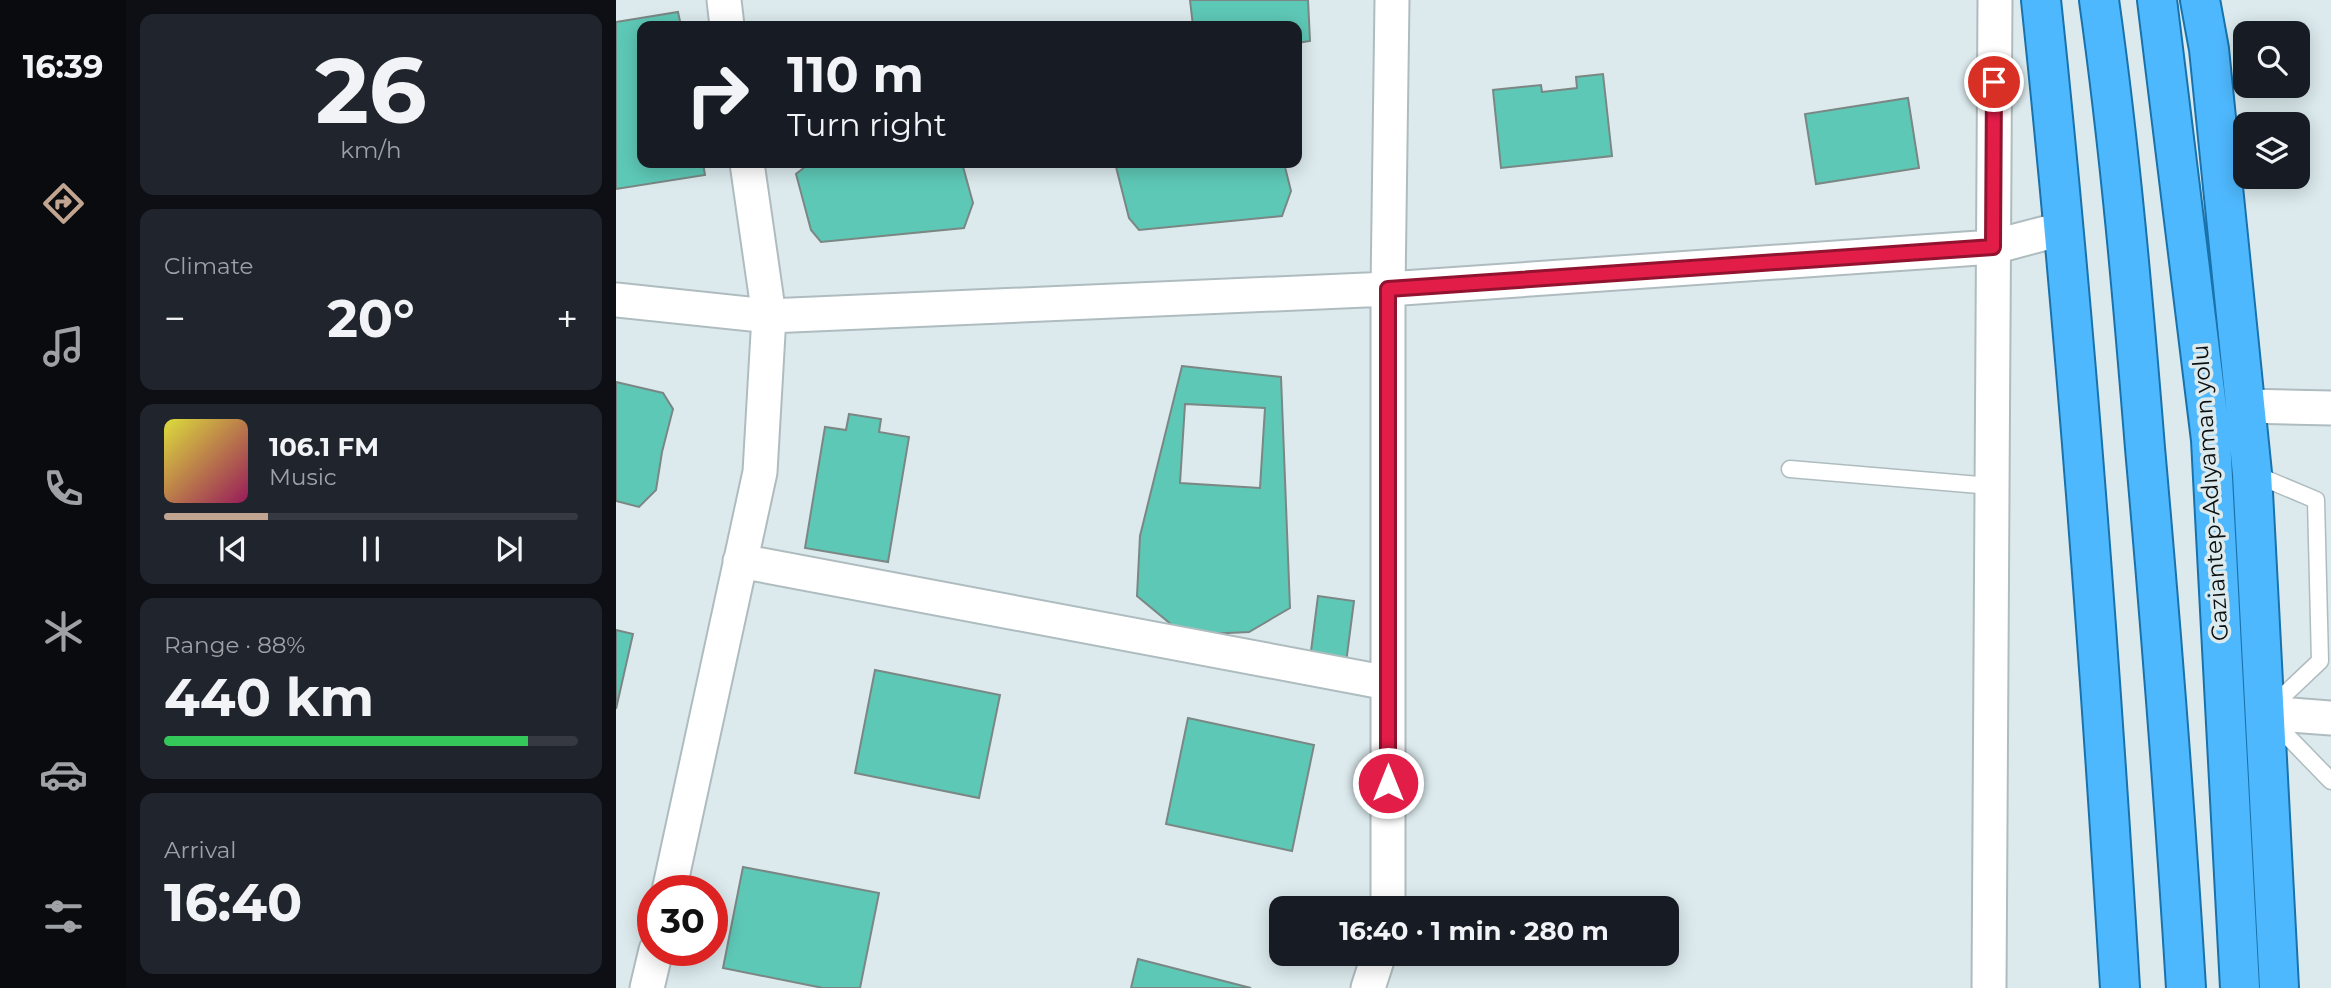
<!DOCTYPE html>
<html lang="en">
<head>
<meta charset="utf-8">
<style>
	body { margin:0; font-family:Montserrat,sans-serif; background:#20242c; color:#f1f3f6; height:100vh; display:flex; flex-direction:column; font-size:26px; white-space:nowrap }
	* { box-sizing:border-box; margin:0 }
	p { font-size:23px; color:#9ea1a6 }
	.icon { flex:none; width:38px; height:38px; fill:none; stroke:currentColor; stroke-width:2; stroke-linecap:round; stroke-linejoin:round }
	.map { position:relative; flex:1; overflow:hidden }
	.details { display:flex; flex-direction:column; gap:14px; padding:14px; background:#0d0f14; width:490px }
	.details>* { flex:none }
	.hud { position:absolute; left:21px; top:21px; width:665px; height:147px; border-radius:14px; box-shadow:0 4px 18px #0003; background:#171b24; color:#f1f3f6; overflow:hidden }
	.fabs { position:absolute; left:1617px; top:21px; display:grid; gap:14px }
	.fabs a { display:grid; place-items:center; width:77px; height:77px; border-radius:14px; background:#171b24; box-shadow:0 4px 18px #0003; font-size:35px }
	.speed { position:absolute; left:21px; top:875px; display:flex; gap:14px; font-size:35px; font-weight:700; text-align:center }
	.speed>* { display:grid; place-content:center; width:91px; height:91px; border-radius:50%; background:#171b24; box-shadow:0 4px 18px #0003; line-height:1 }
	.speed .limit { border:10px solid #d22; background:#fff; color:#111 }
	.pin { position:absolute; display:grid; place-items:center; width:60px; height:60px; color:#fff; margin:-30px; border:4px solid #fff; border-radius:50%; box-shadow:0 2px 7px #0007 }
	.me { position:absolute; width:77px; margin:-38px; rotate:0deg; stroke-linejoin:round; filter:drop-shadow(0 0 5px #0008) }
	.turn { display:flex; align-items:center; gap:24px; height:147px; padding:0 35px; font-size:32px }
	.turn .icon { width:91px; height:91px; stroke-width:2.5 }
	.turn b { display:block; font-size:49px; line-height:60px }
	.big { font-size:52px; font-weight:700; line-height:1.1 }
	.details .widget { flex:1; display:flex; flex-direction:column; justify-content:center; gap:10px; min-width:0; padding:0 24px; border-radius:14px; background:#20242c }
	.details .dial { align-items:center; gap:0 }
	.dial b { font-size:91px; line-height:1 }
	.song { display:flex; align-items:center; gap:21px }
	.cover { width:84px; height:84px; border-radius:10px; background:linear-gradient(135deg,hsl(60 70% 55%),hsl(330 70% 35%)) }
	.played { height:7px; border-radius:4px; background:linear-gradient(90deg,#c1a590 25%,#363941 25%) }
	.keys { display:flex; justify-content:space-around; direction:ltr }
	.heat { display:flex; justify-content:space-between; align-items:center; font-size:38px; direction:ltr }
	.charge { height:10px; border-radius:5px; background:linear-gradient(90deg,#34c759 88%,#363941 0) }
	.trip { position:absolute; left:653px; top:896px; width:410px; height:70px; border-radius:14px; background:#171b24; box-shadow:0 4px 18px #0003; font-weight:700; line-height:70px; text-align:center }
	main { display:flex; flex:1; min-height:0 }
	.tab-bar { display:flex; flex-direction:column; width:126px; justify-content:space-around; align-items:center; background:#090b0e; color:#9ea1a6 }
	.tab-bar .icon { width:49px; height:49px }
	.tab-bar .on { color:#c1a590 }
	.tab-bar b { font-size:32px; color:#f1f3f6 }
	.map>svg:first-child { display:block }
	.building { fill:#5ec8b6; stroke:#7a8784; stroke-width:2; fill-rule:evenodd }
	.lines { fill:none; stroke-linecap:round; stroke-linejoin:round }
	.service-casing { stroke:#afbcbf; stroke-width:19 }
	.minor-casing { stroke:#afbcbf; stroke-width:37 }
	.trunk-casing { stroke:#1972ab; stroke-width:42 }
	.service { stroke:#fff; stroke-width:16 }
	.minor { stroke:#fff; stroke-width:33 }
	.trunk { stroke:#4eb8fe; stroke-width:38 }
	.route-casing { stroke:#92132f; stroke-width:18 }
	.route { stroke:#e11d48; stroke-width:12 }
	.labels { text-anchor:middle; dominant-baseline:central; stroke-width:7; stroke-linejoin:round; paint-order:stroke }
	.street-label { font-size:23px; fill:#0b0f10; stroke:#dceaed }
</style>
</head>
<body>
<main>
<nav class="tab-bar">
<b>16:39</b>
<svg class="icon on" aria-label="directions" viewBox="0 0 24 24"><path d="M12 3l9 9-9 9-9-9zM9 14v-3h6M13 9l2 2-2 2"/></svg>
<svg class="icon" aria-label="music" viewBox="0 0 24 24"><path d="M9 18V5l10-2v13"/><circle cx="6" cy="18" r="3"/><circle cx="16" cy="16" r="3"/></svg>
<svg class="icon" aria-label="phone" viewBox="0 0 24 24"><path d="M5 4h4l2 5-3 2q2 4 5 5l2-3 5 2v4C11 20 4 13 5 4z"/></svg>
<svg class="icon" aria-label="climate" viewBox="0 0 24 24"><path d="M12 3v18M4 7l16 10M4 17L20 7"/></svg>
<svg class="icon" aria-label="car" viewBox="0 0 24 24"><path d="M5 17H2v-5l4-1 3-4h7l3 4 3 1v5h-3M9 17h6M6 11h13"/><circle cx="7" cy="17" r="2"/><circle cx="17" cy="17" r="2"/></svg>
<svg class="icon" aria-label="filters" viewBox="0 0 24 24"><path d="M4 7h16M4 17h16"/><circle cx="9" cy="7" r="2"/><circle cx="15" cy="17" r="2"/></svg>
</nav>
<section class="details">
<div class="widget dial"><b>26</b><p>km/h</p></div>
<div class="widget"><p>Climate</p>
<div class="heat"><a>−</a><b class="big">20°</b><a>+</a></div>
</div>
<div class="widget">
<div class="song"><i class="cover"></i><div><b>106.1 FM</b><p>Music</p></div></div>
<div class="played"></div>
<div class="keys"><svg class="icon" aria-label="previous" viewBox="0 0 24 24"><path d="M18 5L8 12l10 7zM5 5v14"/></svg><svg class="icon" aria-label="pause" viewBox="0 0 24 24"><path d="M8 5v14M16 5v14"/></svg><svg class="icon" aria-label="next" viewBox="0 0 24 24"><path d="M6 5l10 7-10 7zM19 5v14"/></svg></div>
</div>
<div class="widget"><p>Range · 88%</p><b class="big">440 km</b><div class="charge"></div></div>
<div class="widget"><p>Arrival</p><b class="big">16:40</b></div>
</section>
<div class="map">
<svg width="1715" height="988" viewBox="0 0 1715 988">
	<rect width="100%" height="100%" fill="#dceaed"/>
	<path class="building" d="M574 0H692L694 41 681 43V26H577Z
		M62 12 65 26H26V163H87L89 175 0 189V22Z
		M987 74 996 156 885 168 877 90 925 85 926 92 961 88 960 77Z
		M1292 98 1303 168 1200 184 1189 114Z
		M194 163H346L357 203 348 228 205 242 195 230 180 174Z
		M499 163H668L675 191 666 216 523 230 513 218Z
		M566 366 665 377 674 608 633 632 568 635 521 596 524 536ZM569 404 649 408 644 488 564 483Z
		M0 382 47 393 57 409 46 452 40 490 23 507 0 501Z
		M233 414 265 419 263 432 293 437 272 562 189 548 209 427 230 430Z
		M702 596 738 601 730 663 694 659Z
		M0 630 17 634 0 709Z
		M259 670 384 695 363 798 239 773Z
		M572 718 698 745 676 851 550 824Z
		M127 867 263 893 244 988H207L107 968Z
		M522 959 635 988H515Z"/>
	<g class="lines">
		<defs>
			<path id="service" d="M1174 469 1375 486
				M1638 474 1700 500 1704 661 1649 713 1715 781"/>
			<path id="minor" d="M108 0 111 26
				M0 300 153 316 772 289 1377 247 1449 228
				M1629 406 1715 408
				M124 561 772 683
				M1649 713 1715 718
				M53 891 144 472 153 316 131 163
				M772 908V289L776 0
				M31 988 40 950
				M752 988 763 954
				M1373 988 1379 0"/>
			<path id="trunk" d="M1425 0C1460 329 1484 658 1504 988
				M1483 0C1504 149 1517 299 1529 448 1545 628 1559 808 1570 988
				M1541 0 1595 440 1624 988
				M1584 0 1593 49 1636 473 1663 988"/>
		</defs>
		<use href="#service" class="service-casing"/>
		<use href="#minor" class="minor-casing"/>
		<use href="#trunk" class="trunk-casing"/>
		<use href="#service" class="service"/>
		<use href="#minor" class="minor"/>
		<use href="#trunk" class="trunk"/>
	</g>
	<g class="lines">
		<defs>
			<path id="route" d="M772 783V289L1377 247 1378 82"/>
		</defs>
		<use href="#route" class="route-casing"/>
		<use href="#route" class="route"/>
	</g>
	<g class="labels">
		<g class="street-label">
			<text transform="translate(1594 493) rotate(-94)">Gaziantep-Adıyaman yolu</text>
		</g>
	</g>
</svg>
<div class="fabs">
<a><svg class="icon" aria-label="search" viewBox="0 0 24 24"><circle cx="10" cy="10" r="6"/><path d="M15 15l6 6"/></svg></a>
<a><svg class="icon" aria-label="layers" viewBox="0 0 24 24"><path d="M12 4l9 5-9 5-9-5zM3 14l9 5 9-5"/></svg></a>
</div>
<div class="speed"><div class="limit">30</div></div>
<div class="pin" style="left:1378px;top:82px;background:#d93025"><svg class="icon" aria-label="arrive" viewBox="0 0 24 24"><path d="M6 21V4h12l-3 4 3 4H6"/></svg></div>
<svg class="me" style="left:772px;top:783px" viewBox="-20 -20 40 40"><circle r="17" fill="#e11d48" stroke="#fff" stroke-width="3"/><path d="M0-11L8 9 0 5-8 9z" fill="#fff"/></svg>
<div class="trip">16:40 · 1 min · 280 m</div>
<div class="hud">
<div class="turn"><svg class="icon" aria-label="right" viewBox="0 0 24 24"><path d="M7 20v-9h11M14 6l5 5-5 5"/></svg><div><b>110 m</b>Turn right</div></div>
</div>
</div>
</main>
</body>
</html>
